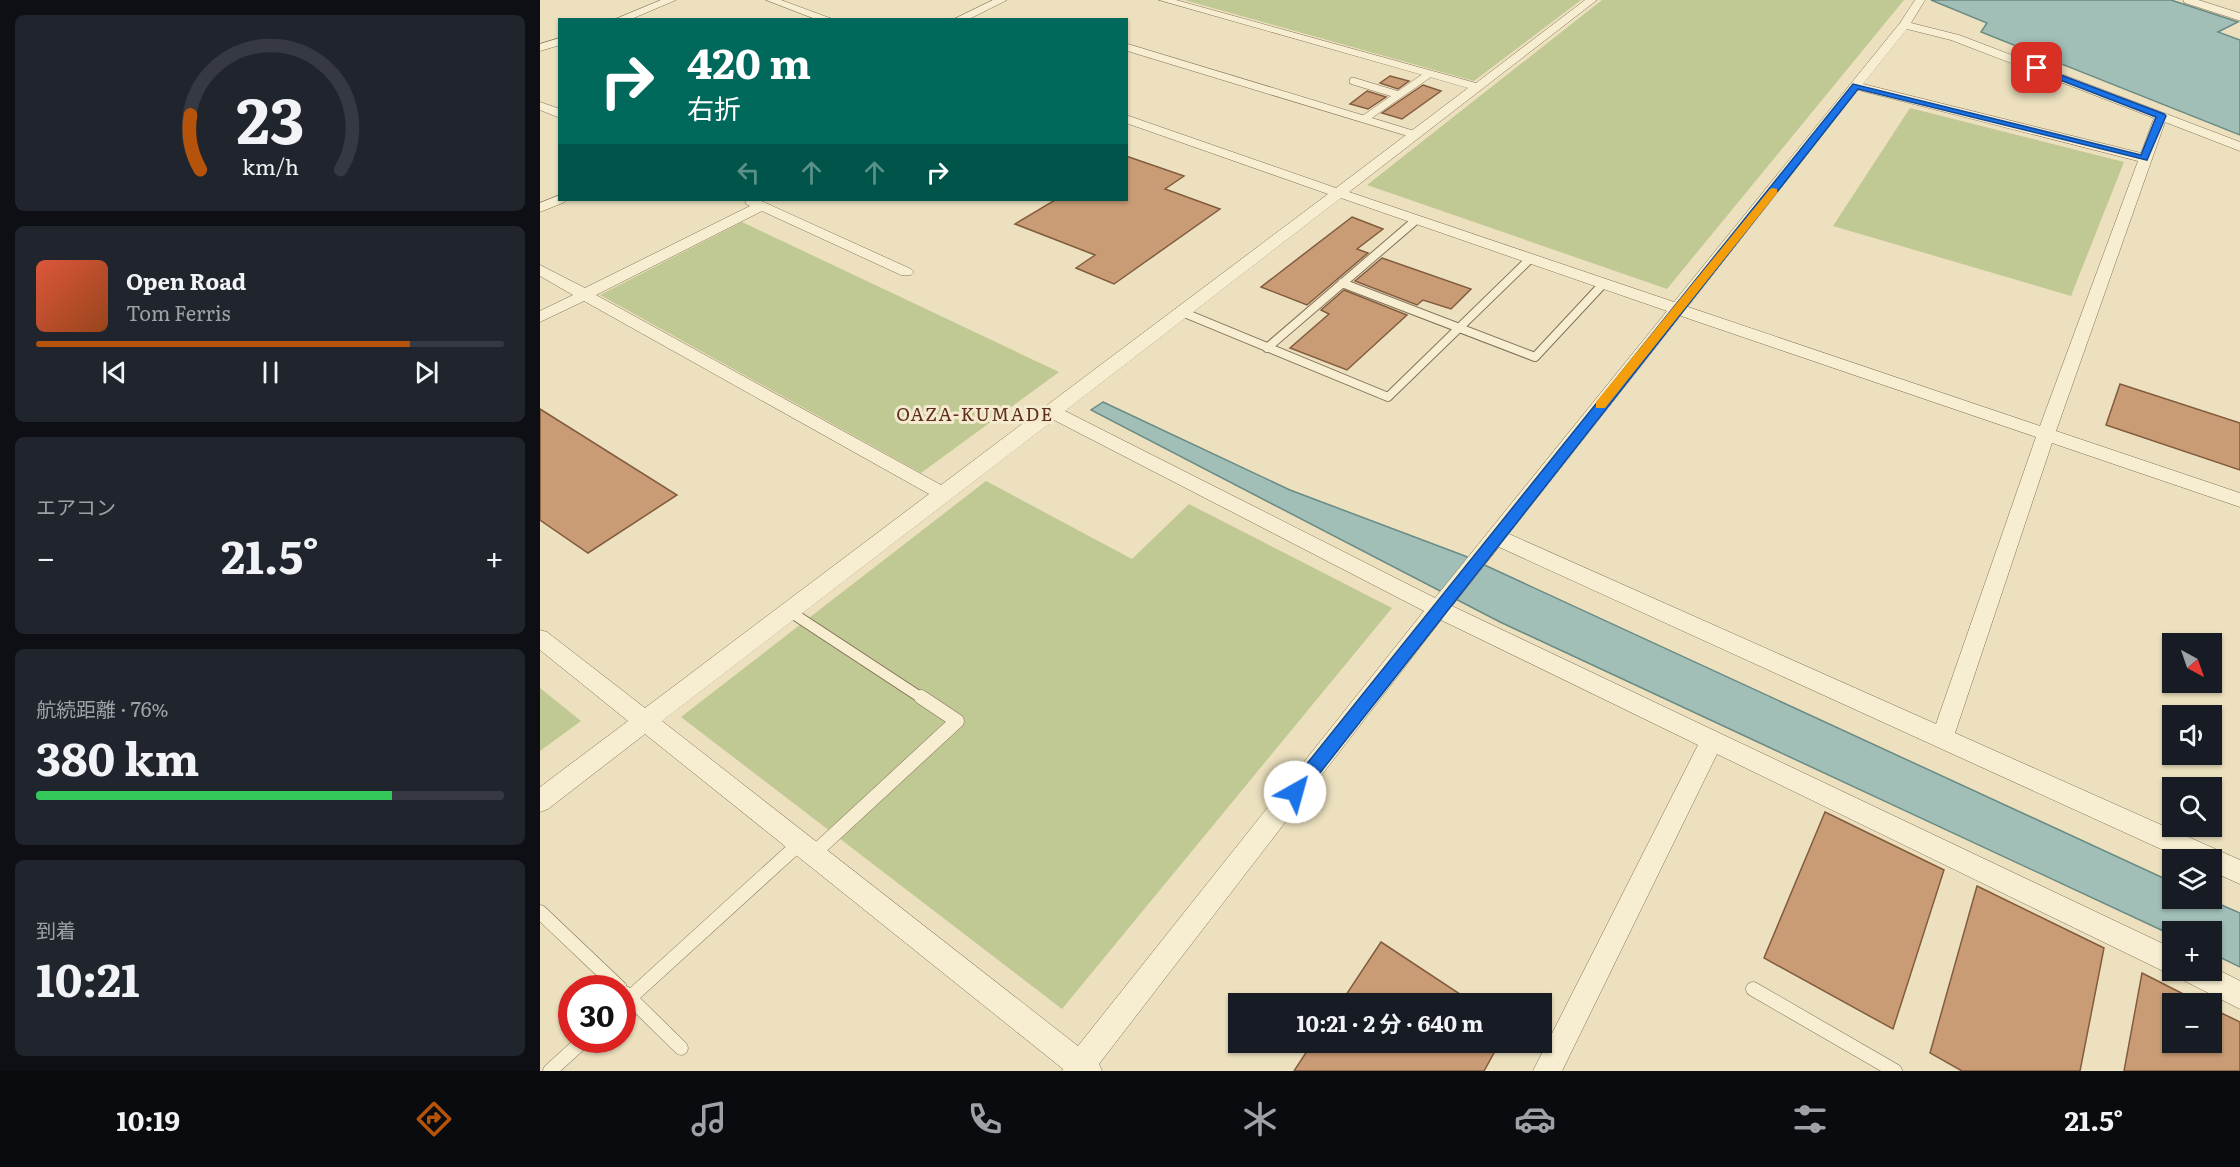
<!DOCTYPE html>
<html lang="ja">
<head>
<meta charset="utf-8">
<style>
	body { margin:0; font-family:Literata,"Noto Sans JP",serif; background:#20242c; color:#f1f3f6; height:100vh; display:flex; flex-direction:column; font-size:22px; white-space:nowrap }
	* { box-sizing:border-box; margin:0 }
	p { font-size:20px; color:#9ea1a6 }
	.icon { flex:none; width:33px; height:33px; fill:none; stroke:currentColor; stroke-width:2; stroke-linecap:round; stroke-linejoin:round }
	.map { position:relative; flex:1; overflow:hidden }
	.drawer { display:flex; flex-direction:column; gap:15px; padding:15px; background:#0d0f14; width:540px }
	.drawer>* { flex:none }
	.banner { position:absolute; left:18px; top:18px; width:570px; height:183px; border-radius:0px; box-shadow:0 2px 4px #0004; background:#00695c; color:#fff; overflow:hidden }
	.needle { width:39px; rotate:140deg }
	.tools { position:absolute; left:1622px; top:633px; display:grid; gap:12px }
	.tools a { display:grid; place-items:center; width:60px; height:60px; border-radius:0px; background:#171b24; box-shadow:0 2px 4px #0004; font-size:30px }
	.speed { position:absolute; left:18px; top:975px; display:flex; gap:12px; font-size:30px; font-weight:700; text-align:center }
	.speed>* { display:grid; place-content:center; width:78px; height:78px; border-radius:50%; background:#171b24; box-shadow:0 2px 4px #0004; line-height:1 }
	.speed .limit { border:9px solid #d22; background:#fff; color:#111 }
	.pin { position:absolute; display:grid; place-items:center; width:51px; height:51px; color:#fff; margin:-26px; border-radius:12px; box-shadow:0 3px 9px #0006 }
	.me { position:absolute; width:66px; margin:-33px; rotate:38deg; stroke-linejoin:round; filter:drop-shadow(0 0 4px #0008) }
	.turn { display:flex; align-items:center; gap:21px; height:126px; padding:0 30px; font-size:27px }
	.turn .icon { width:78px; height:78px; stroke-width:2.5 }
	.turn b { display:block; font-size:42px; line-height:51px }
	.lanes { display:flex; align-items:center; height:57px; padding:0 30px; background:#0003; justify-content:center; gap:30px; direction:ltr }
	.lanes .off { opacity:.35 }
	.big { font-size:45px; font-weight:700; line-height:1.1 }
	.drawer .widget { flex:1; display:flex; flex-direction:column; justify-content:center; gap:9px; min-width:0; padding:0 21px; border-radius:9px; background:#20242c }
	.drawer .dial { align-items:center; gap:0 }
	.dial svg { height:156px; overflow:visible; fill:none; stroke:#363941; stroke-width:7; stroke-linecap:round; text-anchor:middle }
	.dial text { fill:#f1f3f6; stroke:none }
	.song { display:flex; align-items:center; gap:18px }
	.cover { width:72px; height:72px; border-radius:9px; background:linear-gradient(135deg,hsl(10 70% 55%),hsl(20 70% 35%)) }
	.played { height:6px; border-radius:3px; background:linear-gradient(90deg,#b45309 80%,#363941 80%) }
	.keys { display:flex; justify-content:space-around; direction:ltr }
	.heat { display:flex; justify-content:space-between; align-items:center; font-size:33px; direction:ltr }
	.charge { height:9px; border-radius:4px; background:linear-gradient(90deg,#34c759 76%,#363941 0) }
	.trip { position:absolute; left:688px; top:993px; width:324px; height:60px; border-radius:0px; background:#171b24; box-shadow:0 2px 4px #0004; font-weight:700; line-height:60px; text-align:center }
	.menu { display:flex; height:96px; justify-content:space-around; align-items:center; background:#090b0e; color:#9ea1a6 }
	.menu .icon { width:42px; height:42px }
	.menu .current { color:#b45309 }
	.menu b { font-size:27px; color:#f1f3f6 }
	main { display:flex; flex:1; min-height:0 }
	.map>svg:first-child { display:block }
	.green { fill:#c0c993 }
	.water { fill:#a1beb7; stroke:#698b84; stroke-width:1.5 }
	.building { fill:#c99c75; stroke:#825c3e; stroke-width:1.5 }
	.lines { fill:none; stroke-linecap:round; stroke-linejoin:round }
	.lane-far3-casing { stroke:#837158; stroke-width:8 }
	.lane-far2-casing { stroke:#837158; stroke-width:10 }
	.lane-far1-casing { stroke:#837158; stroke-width:12 }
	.lane-casing { stroke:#837158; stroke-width:15 }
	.street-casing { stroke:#837158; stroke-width:1 }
	.lane-far3 { stroke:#f7eed1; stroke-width:7 }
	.lane-far2 { stroke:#f7eed1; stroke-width:8 }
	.lane-far1 { stroke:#f7eed1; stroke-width:10 }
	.lane { stroke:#f7eed1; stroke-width:14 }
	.street { fill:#f7eed1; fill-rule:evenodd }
	.route { fill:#1a73e8; stroke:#114b97; stroke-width:1.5 }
	.slow { fill:#f59e0b }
	.labels { text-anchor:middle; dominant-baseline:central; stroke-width:6; stroke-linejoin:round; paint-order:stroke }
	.quarter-label { font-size:18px; letter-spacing:1.5px; fill:#5e2d1d; stroke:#f4eacd }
</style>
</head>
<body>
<main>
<section class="drawer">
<div class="widget dial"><svg viewBox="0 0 100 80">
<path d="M14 69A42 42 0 1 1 86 69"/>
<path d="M14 69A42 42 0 0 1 9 41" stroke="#b45309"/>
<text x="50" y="56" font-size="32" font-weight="700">23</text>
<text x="50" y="72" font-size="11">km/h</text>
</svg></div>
<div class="widget">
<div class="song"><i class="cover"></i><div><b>Open Road</b><p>Tom Ferris</p></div></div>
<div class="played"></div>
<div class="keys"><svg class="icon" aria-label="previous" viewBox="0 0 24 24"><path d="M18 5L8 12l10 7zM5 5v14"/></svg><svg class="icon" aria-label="pause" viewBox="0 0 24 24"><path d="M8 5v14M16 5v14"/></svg><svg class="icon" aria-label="next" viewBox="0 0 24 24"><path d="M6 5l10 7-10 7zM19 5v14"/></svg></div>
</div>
<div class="widget"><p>エアコン</p>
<div class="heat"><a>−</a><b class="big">21.5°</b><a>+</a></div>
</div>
<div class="widget"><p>航続距離 · 76%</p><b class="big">380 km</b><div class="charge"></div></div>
<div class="widget"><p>到着</p><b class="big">10:21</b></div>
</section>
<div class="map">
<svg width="1700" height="1071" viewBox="0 0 1700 1071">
	<rect width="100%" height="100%" fill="#ece0be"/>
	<path class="green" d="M644 0H1041L934 81Z
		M1062 0H1364L1127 289 827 185Z
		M1370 108 1584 162 1531 296 1293 226Z
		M202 222 519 372 381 473 60 295Z
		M446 481 592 559 649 504 852 608 522 1009 141 717Z
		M0 688 41 721 0 751Z"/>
	<path class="water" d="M1391 0H1631L1698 22 1678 32 1700 40V135L1441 32 1447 23Z
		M563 402 750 490 925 556 1632 882V898L1668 899 1700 913V967L1671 953V932H1632V935L960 622 551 410Z"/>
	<path class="building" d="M850 76 869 81 858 89 840 83Z
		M883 85 901 91 862 119 842 113Z
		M827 91 846 97 828 109 810 104Z
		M586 156 644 176 625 189 680 209 574 284 536 268 555 255 475 224 515 200H586Z
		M812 217 843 229 817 249 828 253 767 305 721 287Z
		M842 258 931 289 911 309 883 300 877 305 815 281Z
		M804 290 867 315 807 370 750 348 789 314 781 310Z
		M1580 384 1700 423V470L1566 425Z
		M0 409 137 495 48 553 0 520Z
		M1285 812 1404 870 1353 1029 1224 958Z
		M1437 886 1564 948 1540 1071H1422L1390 1053Z
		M841 942 935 1004H800Z
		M1602 973 1663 1004H1632V1042H1671V1008L1700 1022V1071H1584Z
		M773 1042H960L944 1071H754Z"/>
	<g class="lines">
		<defs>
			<path id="lane-far3" d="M1647 0 1700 17
				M586 47 876 135
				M813 81 859 95
				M824 119 889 74"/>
			<path id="lane-far2" d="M802 283 995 357 1063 284
				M642 312 848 397 990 259
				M727 348 876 220"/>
			<path id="lane-far1" d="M249 611 383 699"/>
			<path id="lane" d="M272 855 417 721 381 697
				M0 912 80 988
				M1213 989 1355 1071
				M85 993 141 1048
				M82 1005 259 844
				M10 1071 44 1040"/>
			<path id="street" d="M121 0H136L89 20H73Z
				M226 0H241L295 20H278Z
				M453 0H467L427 20H412Z
				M619 0H636L936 83 1045 0H1057L809 192 1134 302 1360 23 1375 0H1385L1371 23 1419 35 1700 142V151L1625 122 1516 431 1700 493V507L1512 443 1415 733 1700 860V884L1671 871V860H1645L959 547 912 606 1632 948V970H1671V966L1700 981V1009L1641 979 1638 973 1632 975 1623 971 1177 754 1022 1071H993L1158 745 901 620 559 1064 562 1071H522L523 1069 105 734 8 809 0 812V787L88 721 0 650V630L7 632 105 708 389 494 44 301 0 322V311L33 295 0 276V265L45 288 210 206 206 204 205 200H219L371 269 374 272 371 275H361L222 211 56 295 401 485 788 194 586 123V115L796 188 928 88ZM1367 29 1411 40 1614 118 1601 153 1323 84ZM1318 90 1598 161 1500 426 1148 307ZM801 198 1127 311 895 598 525 411ZM1141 316 1496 437 1396 724 969 534ZM514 420 884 611 538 1046 122 721Z
				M20 38V45L0 51V44Z
				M0 102 20 109V118L0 110Z
				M20 195V200H27L25 202 0 212V203Z"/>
		</defs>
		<use href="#lane-far3" class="lane-far3-casing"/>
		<use href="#lane-far2" class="lane-far2-casing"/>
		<use href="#lane-far1" class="lane-far1-casing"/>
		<use href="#lane" class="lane-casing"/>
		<use href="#street" class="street-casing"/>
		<use href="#lane-far3" class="lane-far3"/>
		<use href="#lane-far2" class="lane-far2"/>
		<use href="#lane-far1" class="lane-far1"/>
		<use href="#lane" class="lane"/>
		<use href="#street" class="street"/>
	</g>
	<path class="route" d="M1497 66 1624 114 1626 116 1607 160 1318 89 761 797 755 799 749 797 747 792 749 786 1313 84 1601 155 1616 117 1494 70 1493 68Z"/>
	<path class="slow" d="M1233 188 1237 189V193L1065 408H1056V402L1230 189Z"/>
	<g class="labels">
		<g class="quarter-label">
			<text x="435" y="413">OAZA-KUMADE</text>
		</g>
	</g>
</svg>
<div class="tools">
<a><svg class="needle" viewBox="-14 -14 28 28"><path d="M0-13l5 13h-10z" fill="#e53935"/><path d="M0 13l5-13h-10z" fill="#9ea1a6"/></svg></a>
<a><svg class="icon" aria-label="sound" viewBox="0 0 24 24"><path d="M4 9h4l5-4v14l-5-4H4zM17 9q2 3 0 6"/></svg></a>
<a><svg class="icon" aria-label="search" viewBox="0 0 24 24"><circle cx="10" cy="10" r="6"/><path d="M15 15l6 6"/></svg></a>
<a><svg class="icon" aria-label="layers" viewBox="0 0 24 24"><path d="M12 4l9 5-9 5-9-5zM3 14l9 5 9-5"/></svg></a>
<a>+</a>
<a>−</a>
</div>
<div class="speed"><div class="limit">30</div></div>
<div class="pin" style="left:1497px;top:68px;background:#d93025"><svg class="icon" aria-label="arrive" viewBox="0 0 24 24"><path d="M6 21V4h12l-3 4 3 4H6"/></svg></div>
<svg class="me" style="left:755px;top:792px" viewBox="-20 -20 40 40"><circle r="19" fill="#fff"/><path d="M0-13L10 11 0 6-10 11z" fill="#1a73e8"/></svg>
<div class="trip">10:21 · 2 分 · 640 m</div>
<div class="banner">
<div class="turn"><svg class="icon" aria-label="right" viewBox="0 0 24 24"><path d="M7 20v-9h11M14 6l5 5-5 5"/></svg><div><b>420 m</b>右折</div></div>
<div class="lanes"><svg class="icon off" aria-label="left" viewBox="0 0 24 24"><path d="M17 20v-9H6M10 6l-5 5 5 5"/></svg><svg class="icon off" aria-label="ahead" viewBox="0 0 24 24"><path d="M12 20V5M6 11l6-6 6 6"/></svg><svg class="icon off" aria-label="ahead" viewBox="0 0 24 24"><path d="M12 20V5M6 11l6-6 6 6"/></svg><svg class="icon" aria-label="right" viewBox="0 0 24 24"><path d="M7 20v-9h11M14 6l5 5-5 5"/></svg></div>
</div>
</div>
</main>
<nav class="menu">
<b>10:19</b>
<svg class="icon current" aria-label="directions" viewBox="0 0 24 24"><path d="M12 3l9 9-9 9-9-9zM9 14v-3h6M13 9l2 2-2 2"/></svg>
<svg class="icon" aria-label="music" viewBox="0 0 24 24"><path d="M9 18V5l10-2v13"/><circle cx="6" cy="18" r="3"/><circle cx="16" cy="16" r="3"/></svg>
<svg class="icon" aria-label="phone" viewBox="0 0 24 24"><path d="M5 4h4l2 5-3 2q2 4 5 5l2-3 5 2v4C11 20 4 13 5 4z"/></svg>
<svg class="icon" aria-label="climate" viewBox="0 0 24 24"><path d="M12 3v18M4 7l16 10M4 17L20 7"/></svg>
<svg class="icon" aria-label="car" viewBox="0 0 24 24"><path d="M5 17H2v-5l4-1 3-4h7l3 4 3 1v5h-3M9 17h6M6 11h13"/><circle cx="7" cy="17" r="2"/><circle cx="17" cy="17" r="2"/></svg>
<svg class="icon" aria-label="filters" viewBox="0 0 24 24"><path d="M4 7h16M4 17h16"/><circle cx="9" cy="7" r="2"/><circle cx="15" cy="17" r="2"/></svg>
<b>21.5°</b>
</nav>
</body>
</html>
